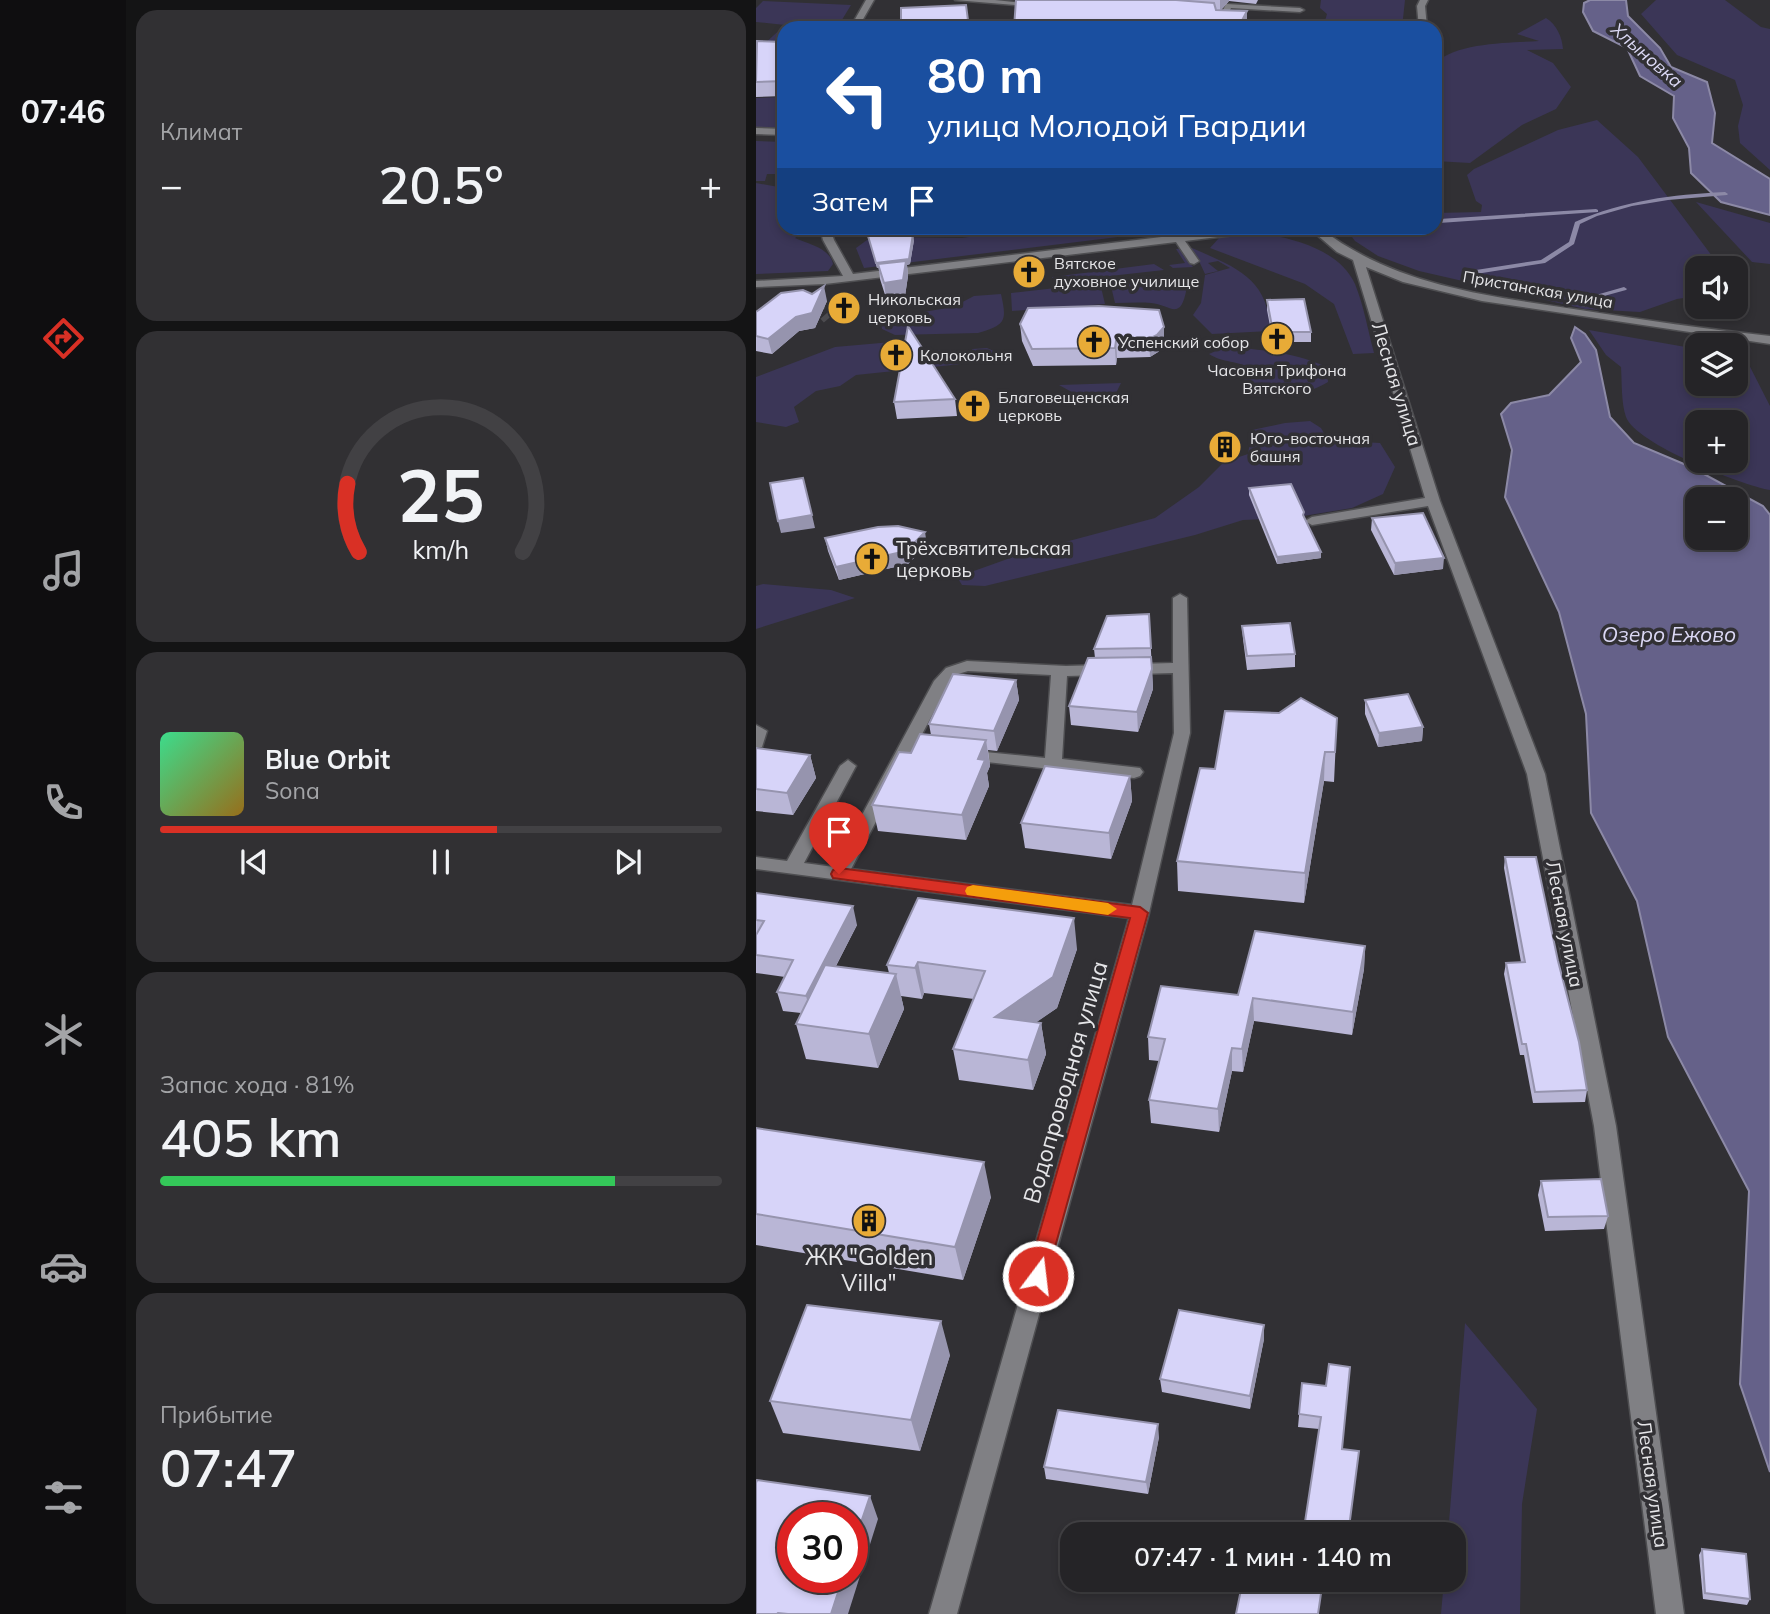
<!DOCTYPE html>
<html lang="ru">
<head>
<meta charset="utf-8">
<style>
	body { margin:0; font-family:Mulish,sans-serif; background:#313033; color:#f1f3f6; height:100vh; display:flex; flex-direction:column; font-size:26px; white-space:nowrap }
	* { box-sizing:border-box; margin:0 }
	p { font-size:23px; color:#a3a4a7 }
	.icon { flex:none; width:38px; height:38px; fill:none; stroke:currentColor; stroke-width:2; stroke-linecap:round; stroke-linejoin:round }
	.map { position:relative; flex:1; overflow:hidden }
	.side { display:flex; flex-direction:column; gap:10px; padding:10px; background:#141415; width:630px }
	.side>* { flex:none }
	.hud { position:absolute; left:21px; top:21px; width:665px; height:214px; border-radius:21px; box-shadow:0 4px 10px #0003,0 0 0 2px #424144; background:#1a4fa0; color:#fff; overflow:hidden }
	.controls { position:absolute; left:929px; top:256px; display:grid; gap:14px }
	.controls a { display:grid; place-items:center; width:63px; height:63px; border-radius:14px; background:#252427; box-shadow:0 4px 10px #0003,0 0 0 2px #424144; font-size:35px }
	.speed { position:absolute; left:21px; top:1502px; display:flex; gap:14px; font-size:35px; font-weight:700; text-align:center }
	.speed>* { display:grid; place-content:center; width:91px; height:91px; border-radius:50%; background:#252427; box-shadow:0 4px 10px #0003,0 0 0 2px #424144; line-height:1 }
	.speed .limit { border:10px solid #d22; background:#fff; color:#111 }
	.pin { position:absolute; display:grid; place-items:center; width:60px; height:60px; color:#fff; margin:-72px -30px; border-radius:50% 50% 50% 0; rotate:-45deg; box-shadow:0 0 7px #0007 }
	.pin .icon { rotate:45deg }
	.me { position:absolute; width:77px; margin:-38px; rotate:15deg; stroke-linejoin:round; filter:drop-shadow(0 0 5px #0008) }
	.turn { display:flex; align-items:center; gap:24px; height:147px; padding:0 35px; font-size:32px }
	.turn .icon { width:91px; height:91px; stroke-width:2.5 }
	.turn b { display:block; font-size:49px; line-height:60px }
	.then { display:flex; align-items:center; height:66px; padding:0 35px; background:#0003; gap:14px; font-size:26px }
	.big { font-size:52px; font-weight:600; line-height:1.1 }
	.side .card { flex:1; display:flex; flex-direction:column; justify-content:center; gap:10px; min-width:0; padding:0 24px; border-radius:21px; background:#313033 }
	.side .dial { align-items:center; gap:0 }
	.dial svg { height:182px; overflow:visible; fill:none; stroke:#424144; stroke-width:7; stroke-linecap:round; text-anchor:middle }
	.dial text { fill:#f1f3f6; stroke:none }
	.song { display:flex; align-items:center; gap:21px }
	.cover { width:84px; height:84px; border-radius:10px; background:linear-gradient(135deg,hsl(150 70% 55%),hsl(40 70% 35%)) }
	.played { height:7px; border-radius:4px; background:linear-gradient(90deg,#d93025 60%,#424144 60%) }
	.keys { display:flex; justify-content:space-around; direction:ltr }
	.heat { display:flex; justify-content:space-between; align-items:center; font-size:38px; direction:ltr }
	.charge { height:10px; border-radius:5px; background:linear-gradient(90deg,#34c759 81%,#424144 0) }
	.trip { position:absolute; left:304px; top:1522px; width:406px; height:70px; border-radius:21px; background:#252427; box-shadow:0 4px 10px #0003,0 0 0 2px #424144; font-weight:600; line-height:70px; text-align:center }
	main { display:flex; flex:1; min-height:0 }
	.tabs { display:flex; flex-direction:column; width:126px; justify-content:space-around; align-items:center; background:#0f0e10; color:#a3a4a7 }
	.tabs .icon { width:49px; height:49px }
	.tabs .current { color:#d93025 }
	.tabs b { font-size:32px; color:#f1f3f6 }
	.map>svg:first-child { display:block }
	.green { fill:#3b3657; fill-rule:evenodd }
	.water { fill:#656189; stroke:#8c89a6; stroke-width:2; fill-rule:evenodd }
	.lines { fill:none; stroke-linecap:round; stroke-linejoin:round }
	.stream { fill:#8c89a6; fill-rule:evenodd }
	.minor-tunnel { stroke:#4c4b4f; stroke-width:11; stroke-dasharray:11 5; stroke-linecap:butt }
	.minor-casing { stroke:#4e4e51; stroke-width:3 }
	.minor { fill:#808084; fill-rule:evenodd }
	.wall { fill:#b9b6d6 }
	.shaded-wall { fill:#9694ae }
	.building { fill:#d7d4f9; stroke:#9694ae; stroke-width:2 }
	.route { fill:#d93025; stroke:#8d1f18; stroke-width:2 }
	.slow { fill:#f59e0b }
	.labels { text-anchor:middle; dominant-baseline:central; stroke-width:7; stroke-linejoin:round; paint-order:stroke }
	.far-poi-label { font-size:16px; fill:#e6e6e9; stroke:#313034; text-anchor:start }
	.far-street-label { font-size:16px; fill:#e6e6e9; stroke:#313034 }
	.far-water-label { font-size:18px; font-style:italic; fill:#dbd8f4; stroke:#313034 }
	.street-label { font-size:19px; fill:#e6e6e9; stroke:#313034 }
	.poi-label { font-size:19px; fill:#e6e6e9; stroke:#313034; text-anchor:start }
	.water-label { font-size:21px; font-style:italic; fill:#dbd8f4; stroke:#313034 }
	.near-street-label { font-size:23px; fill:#e6e6e9; stroke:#313034 }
	.near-poi-label { font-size:23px; fill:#e6e6e9; stroke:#313034 }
</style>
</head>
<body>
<main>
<nav class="tabs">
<b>07:46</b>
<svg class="icon current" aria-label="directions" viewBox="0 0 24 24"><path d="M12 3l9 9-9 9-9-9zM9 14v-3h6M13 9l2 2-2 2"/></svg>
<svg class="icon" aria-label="music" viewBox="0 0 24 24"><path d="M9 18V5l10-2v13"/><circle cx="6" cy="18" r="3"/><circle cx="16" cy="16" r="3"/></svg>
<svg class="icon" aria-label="phone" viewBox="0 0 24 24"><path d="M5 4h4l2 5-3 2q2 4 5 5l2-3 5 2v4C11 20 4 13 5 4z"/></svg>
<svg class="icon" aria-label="climate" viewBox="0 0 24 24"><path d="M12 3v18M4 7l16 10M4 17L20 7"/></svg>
<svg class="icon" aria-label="car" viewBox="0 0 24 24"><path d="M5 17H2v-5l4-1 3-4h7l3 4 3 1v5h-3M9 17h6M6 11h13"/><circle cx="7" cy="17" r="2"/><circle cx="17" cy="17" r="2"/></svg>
<svg class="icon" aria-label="filters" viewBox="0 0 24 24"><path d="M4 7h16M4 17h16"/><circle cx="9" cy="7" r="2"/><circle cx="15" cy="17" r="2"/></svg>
</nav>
<section class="side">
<div class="card"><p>Климат</p>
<div class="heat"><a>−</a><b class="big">20.5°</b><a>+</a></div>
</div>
<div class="card dial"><svg viewBox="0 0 100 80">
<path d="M14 69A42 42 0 1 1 86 69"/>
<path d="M14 69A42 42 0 0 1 9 39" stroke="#d93025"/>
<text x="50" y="56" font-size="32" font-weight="700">25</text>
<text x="50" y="72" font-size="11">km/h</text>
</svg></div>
<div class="card">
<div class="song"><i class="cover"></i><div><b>Blue Orbit</b><p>Sona</p></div></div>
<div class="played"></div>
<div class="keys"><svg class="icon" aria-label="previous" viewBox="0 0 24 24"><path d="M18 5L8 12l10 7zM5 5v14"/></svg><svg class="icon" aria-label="pause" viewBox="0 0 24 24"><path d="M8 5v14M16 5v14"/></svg><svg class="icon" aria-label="next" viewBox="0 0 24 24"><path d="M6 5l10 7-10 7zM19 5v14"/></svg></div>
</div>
<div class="card"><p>Запас хода · 81%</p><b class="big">405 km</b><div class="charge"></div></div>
<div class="card"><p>Прибытие</p><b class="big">07:47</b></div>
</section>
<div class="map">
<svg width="1014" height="1614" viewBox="0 0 1014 1614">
	<rect width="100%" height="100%" fill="#313034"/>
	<path class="green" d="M565 0H649L646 28H567L571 14 564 8Z
		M900 0H969L1005 27 1014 29V170L984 143 982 126 987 105 979 80 921 55 885 14Z
		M7 1 95 5 81 28H28V49L6 46 29 25 0 22V8Z
		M790 18C801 25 806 37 807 49L771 50 797 63 815 87 800 109 766 125 714 163 679 161V63C702 42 753 43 783 41L761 34Z
		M28 97V129L0 128V98Z
		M841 120 882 157 965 268H942L941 296 921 299 884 312 829 309 663 271 622 256 599 241 589 228H679V213L725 212 726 205 720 201 711 175 718 169 802 130Z
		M0 141 28 142 26 174H11L9 181H0Z
		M0 183 28 188V228H51L39 238C52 244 74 248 77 264L72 271 0 274Z
		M940 202 1014 223V264L996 262Z
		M253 228H435L108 268 100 248 111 240 123 237 206 238 247 232Z
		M500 233C535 237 583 249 599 284 608 306 612 331 618 353L597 354 578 304 549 284 454 248 463 238Z
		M436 248C479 267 513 278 514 331L456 334 437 315 445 303 449 275 474 268 462 261 452 263 462 271 449 274 443 261 434 263 437 267 417 268 413 265 429 263 420 249Z
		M398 264 408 270 300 282 296 277Z
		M395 277 406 282H428L431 286C425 324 414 304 395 303 383 302 371 303 359 303L354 282Z
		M344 283 349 304 256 311 255 293Z
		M245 294C251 321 250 325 222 333L139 335 126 329 125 322 132 318 197 307 218 296Z
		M833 330 941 349 942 383H980V356L989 357 1014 406V490C985 485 880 444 870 417 865 403 866 382 865 367L850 355ZM942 422H980V460H942Z
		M136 342 156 345 167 350H196V355L215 354 216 349 231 348 242 353V358L215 363 100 375 84 386 60 391 38 407 43 422 30 427 0 422V377L79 347Z
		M486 348C517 351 543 355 571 367L572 382C546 398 512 401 488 379L497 370C483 360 466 363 453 354L462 350Z
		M365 383 359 395 323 396 303 385Z
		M554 421 565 428 572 440 624 443 639 467 627 494 596 508 535 518 487 520 439 535 229 586 206 585 201 577 268 553 399 518 443 487 468 462 492 454 496 430 529 423Z
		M7 584 75 590 99 598 0 629V586Z
		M709 1323 781 1409 766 1504 764 1614H685L688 1580H698V1535H692Z"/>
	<path class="water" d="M834 0H870L872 16 904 48 915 67 951 82 959 113 956 143 1014 179V215L965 202 935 173 933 148 917 118 918 96 884 76 871 48 837 31 827 12 828 3Z
		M819 327 829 334 840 350 854 417 878 443 935 467 1007 506 1014 515V1472L984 1384 993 1191 912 1037 881 901 835 813 830 714 803 612 749 497 756 450 745 414 755 403 793 395 825 362 815 338ZM942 499H980V537H942Z"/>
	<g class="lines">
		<path class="stream" d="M969 192 972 194 971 195 912 200 876 206 841 216 824 224 818 244 789 263 720 274 717 272 720 270 785 260 813 242 819 222C869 200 915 195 969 192Z
			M840 209 842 210V212L683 223 680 221 683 219Z
			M868 287 871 289 870 290 837 299 830 307 825 306 833 297Z"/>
		<path class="minor-tunnel" d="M58 303 72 319"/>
		<defs>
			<path id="minor" d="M110 0H118L102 28H94Z
				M199 0H239L286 5 282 7Z
				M664 0H672L669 6 671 28H663L661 6Z
				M470 4 544 8 548 10 544 12 475 8 468 21 530 28 460 25Z
				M0 128 28 129V135L0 134Z
				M64 228H74L78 240 97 274 422 235 489 228H516L511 231 429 241 443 261 438 264 434 263 420 242 69 284 0 287V281L87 276 67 240Z
				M553 228H564C639 286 732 296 824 310 887 320 951 329 1014 336V344L726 301 647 282 610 267 684 501 789 774 860 1126 928 1614H900L838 1126 771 774 672 506 556 525 549 521 556 517 669 498 597 260 581 252Z
				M424 594 431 598 434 733 393 913 201 1614H173L373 918 0 869V857L31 861 84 766 92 760 100 766 48 863 78 867 178 681 190 668 211 661 310 666 417 663V598ZM212 671 295 675 289 758 209 750 203 751 201 755 203 759 378 778 384 776 387 772 384 768 306 759 311 676 417 673 418 733 376 905 95 869 193 683 202 674Z
				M0 725 11 731 6 747 0 748Z"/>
		</defs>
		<use href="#minor" class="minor-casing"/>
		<use href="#minor" class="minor"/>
	</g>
	<path class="wall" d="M260 0H502L500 4 473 1 465 10 491 11V28H258Z
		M28 42V96L0 97V46Z
		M112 236 158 240 154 264 151 265 152 276 149 296 130 298 124 279 123 268H121Z
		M511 300 555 332V342H517L511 310Z
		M71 301 59 328 43 331 16 354 0 351V312Z
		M272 308 408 344 402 352 394 357 361 358 360 365 277 366 266 341 264 324Z
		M199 399 201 416 141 419 138 402Z
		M493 488 548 517 565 558 521 564 493 495Z
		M616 518 687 569 638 575 615 530Z
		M69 538 171 545 152 564 83 580 72 551Z
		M393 614 397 689 382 732 315 725 313 706 339 658 338 649Z
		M486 626 539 654V667L491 670 487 639Z
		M260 680 263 700 241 751 232 750 234 766 231 773 233 786 210 840 122 831 116 805 155 753 175 735 173 724Z
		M609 700 667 727 666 741 622 747 609 714Z
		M581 718 578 782 568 781 548 903 422 891 421 861 459 769Z
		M0 748 54 755 60 778 37 815 0 811Z
		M374 776 376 801 355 859 269 848 265 823Z
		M749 857 802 961 831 1090 829 1102 777 1103 768 1055H764L748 974 750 963 765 962 748 868Z
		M0 894 101 925 80 966 133 973 131 965 321 949 301 1008 280 1022 285 1023 290 1054 277 1090 203 1080 197 1049 218 999 168 993 166 999 145 996 148 1009 122 1068 50 1059 40 1024 45 1013 27 1011 21 992 29 977 0 973Z
		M609 946 608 969 596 1035 498 1021 487 1072 476 1071 463 1132 395 1123 393 1100 403 1061 393 1060 392 1037 482 995Z
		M0 1128 235 1197 207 1280 0 1245Z
		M785 1181 852 1216 848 1229 789 1231 782 1195Z
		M508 1339 494 1409 406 1392 404 1379Z
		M194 1355 164 1451 27 1433 14 1401Z
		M546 1383 586 1449 563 1429 542 1427Z
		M403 1437 392 1494 290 1479 288 1467Z
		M946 1549 994 1599 991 1605 947 1599 943 1555Z"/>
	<path class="shaded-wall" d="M464 0H473V1L464 11Z
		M491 11V28H482Z
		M157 234 158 240 154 264 151 265 152 276 149 296 130 298 128 283 122 264 123 268H121L120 263Z
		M68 286 71 301 59 328 43 331 16 354 12 339Z
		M408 327V344L402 352 394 357 393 339Z
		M360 341 361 358 360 365 359 348Z
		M56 515 59 528 25 533 22 521Z
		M169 532 171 545 152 564 83 580 80 567Z
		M565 552V558L521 564V557Z
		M688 558 687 569 638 575 639 563Z
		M396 669 397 689 382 732 381 712Z
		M260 680 263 700 241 751 238 731Z
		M667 727 666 741 622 747 623 733Z
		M230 740 234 766 231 773 233 786 210 840 206 815 222 759Z
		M569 752 568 781 548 903 549 873Z
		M54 755 60 778 37 815 31 793Z
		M374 776 376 801 355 859 353 833Z
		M97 906 101 925 55 1014 50 996Z
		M318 918 321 949 301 1008 245 1047 239 1017Z
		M609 946 608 969 596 1035 597 1012Z
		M162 962 168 993 166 999 159 968Z
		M140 974 148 1009 122 1068 113 1034Z
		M497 998 498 1021 487 1072 486 1049Z
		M285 1023 290 1054 277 1090 272 1060Z
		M476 1048V1071L463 1132 462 1109Z
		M228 1162 235 1197 207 1280 199 1247Z
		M185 1321 194 1355 164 1451 155 1420Z
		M508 1325V1339L494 1409V1396Z
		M402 1424 403 1437 392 1494 390 1482Z
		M114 1496 122 1519 92 1614H75L87 1577H96V1549Z"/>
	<path class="building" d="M260 0H420L458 3 460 10 491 11 482 28H258Z
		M210 5 213 28H145V8Z
		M1 41 28 42V81L0 82Z
		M157 234 153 259 120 263 112 236Z
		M150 261 147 280 128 283 122 264Z
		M68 286 56 313 40 317 12 339 0 336V312L25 293 47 290 56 294Z
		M548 299 555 332H517L511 300Z
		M343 306 403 310 408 327 401 335 393 339 360 341 359 348 276 349 264 324 272 308Z
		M152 326 199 399 138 402Z
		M47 478 56 515 22 521 14 483Z
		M535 484 548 512 547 515 565 552 521 557 493 488Z
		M667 513 688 558 639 563 616 518Z
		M142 526 169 532 150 551 80 567 69 538 122 527Z
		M393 614 395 648 338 649 351 616Z
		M534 623 539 654 491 656 486 626Z
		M395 657 396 669 381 712 313 706 332 658Z
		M197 674 260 680 238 731 173 724Z
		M652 694 667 727 623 733 609 700Z
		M545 698 581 718 579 752H569L549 873 421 861 444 768 459 769 469 711 523 713Z
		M164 734 230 740 222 759 229 760 206 815 116 805 143 752 155 753Z
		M0 748 54 755 31 793 0 789Z
		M289 766 374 776 353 833 265 823Z
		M749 857H780L802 961 823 1042 831 1090 779 1092 770 1044H766L750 963 769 962Z
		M0 893 97 906 50 996 21 992 37 960 0 955V935L8 921 0 920Z
		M162 898 318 918 297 977 239 1017 285 1023 272 1060 197 1049 229 971 162 962 159 968 131 965Z
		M499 931 609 946 597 1012 497 998 486 1049 476 1048 462 1109 393 1100 409 1039 392 1037 405 986 482 995Z
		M69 965 140 974 113 1034 40 1024Z
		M0 1128 228 1162 199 1247 0 1214Z
		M845 1179 852 1216 792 1217 785 1181Z
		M51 1305 185 1321 155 1420 14 1401Z
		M423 1310 508 1325 494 1396 404 1379Z
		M573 1364 594 1367 586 1449 603 1451 592 1535H547L565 1417 543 1414 546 1383 570 1386Z
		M302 1410 402 1424 390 1482 288 1467Z
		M1 1480 114 1496 96 1549V1517H37V1577H87L75 1614H32L22 1613 21 1614H0V1483Z
		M946 1549 990 1554 994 1599 949 1593Z
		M487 1580H567L562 1614H480Z"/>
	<path class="route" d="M83 868 384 907 392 913 289 1283 282 1286 274 1283 271 1276 374 918 77 878 75 874 77 870Z"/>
	<path class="slow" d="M217 885 352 903 361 909 352 915 211 895 209 891 211 887Z"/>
	<defs>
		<symbol id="church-disc" viewBox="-11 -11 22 22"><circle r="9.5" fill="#e8ab37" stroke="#313034"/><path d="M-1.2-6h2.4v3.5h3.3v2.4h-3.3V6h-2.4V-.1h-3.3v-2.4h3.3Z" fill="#111"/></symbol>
		<symbol id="building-disc" viewBox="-11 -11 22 22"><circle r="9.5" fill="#e8ab37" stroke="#313034"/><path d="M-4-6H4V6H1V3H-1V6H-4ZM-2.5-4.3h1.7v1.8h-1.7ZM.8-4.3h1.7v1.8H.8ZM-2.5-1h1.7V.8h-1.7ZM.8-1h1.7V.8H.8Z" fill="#111"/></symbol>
	</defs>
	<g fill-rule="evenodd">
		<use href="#church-disc" x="254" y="253" width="38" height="38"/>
		<use href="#church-disc" x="69" y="289" width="38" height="38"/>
		<use href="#church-disc" x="502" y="320" width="38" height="38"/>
		<use href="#church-disc" x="319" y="323" width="38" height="38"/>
		<use href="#church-disc" x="121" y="336" width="38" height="38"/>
		<use href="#church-disc" x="199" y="387" width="38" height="38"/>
		<use href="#building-disc" x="450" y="428" width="38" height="38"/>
		<use href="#church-disc" x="97" y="540" width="38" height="38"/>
		<use href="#building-disc" x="94" y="1202" width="38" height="38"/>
	</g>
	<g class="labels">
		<g class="far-poi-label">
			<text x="298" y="263">Вятское<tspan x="298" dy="18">духовное училище</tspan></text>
			<text x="112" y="299">Никольская<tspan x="112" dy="18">церковь</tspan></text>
			<text x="362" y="342">Успенский собор</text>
			<text x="164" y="355">Колокольня</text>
			<text x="521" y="370" text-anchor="middle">Часовня Трифона<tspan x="521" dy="18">Вятского</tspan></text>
			<text x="242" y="397">Благовещенская<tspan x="242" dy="18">церковь</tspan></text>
			<text x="494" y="438">Юго-восточная<tspan x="494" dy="18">башня</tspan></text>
		</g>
		<g class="far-street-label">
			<text transform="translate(782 289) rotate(10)">Пристанская улица</text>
		</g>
		<g class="far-water-label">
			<text transform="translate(891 55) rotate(41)">Хлыновка</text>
		</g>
		<g class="street-label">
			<text transform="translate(641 384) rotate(73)">Лесная улица</text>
			<text transform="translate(809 924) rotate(79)">Лесная улица</text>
			<text transform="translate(897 1484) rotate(82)">Лесная улица</text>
		</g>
		<g class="poi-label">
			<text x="140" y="548">Трёхсвятительская<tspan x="140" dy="22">церковь</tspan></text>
		</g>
		<g class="water-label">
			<text x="913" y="634">Озеро Ежово</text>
		</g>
		<g class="near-street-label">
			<text transform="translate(309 1082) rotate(-74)">Водопроводная улица</text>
		</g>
		<g class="near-poi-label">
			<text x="113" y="1256">ЖК "Golden<tspan x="113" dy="26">Villa"</tspan></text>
		</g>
	</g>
</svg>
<div class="controls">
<a><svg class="icon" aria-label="sound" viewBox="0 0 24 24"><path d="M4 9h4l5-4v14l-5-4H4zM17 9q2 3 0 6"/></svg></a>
<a><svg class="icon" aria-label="layers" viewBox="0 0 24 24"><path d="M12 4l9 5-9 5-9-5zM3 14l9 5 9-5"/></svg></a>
<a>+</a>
<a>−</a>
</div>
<div class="speed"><div class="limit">30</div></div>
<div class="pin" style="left:83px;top:874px;background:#d93025"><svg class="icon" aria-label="arrive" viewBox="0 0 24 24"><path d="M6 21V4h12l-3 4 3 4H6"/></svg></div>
<svg class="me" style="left:282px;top:1276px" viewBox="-20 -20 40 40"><circle r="17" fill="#d93025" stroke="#fff" stroke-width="3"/><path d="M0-11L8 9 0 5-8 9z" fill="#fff"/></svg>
<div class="trip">07:47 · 1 мин · 140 m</div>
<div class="hud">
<div class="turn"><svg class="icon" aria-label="left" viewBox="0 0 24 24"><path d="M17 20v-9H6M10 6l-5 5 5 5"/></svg><div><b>80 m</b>улица Молодой Гвардии</div></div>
<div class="then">Затем<svg class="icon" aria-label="arrive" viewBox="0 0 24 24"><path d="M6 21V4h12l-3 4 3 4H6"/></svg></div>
</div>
</div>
</main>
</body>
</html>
